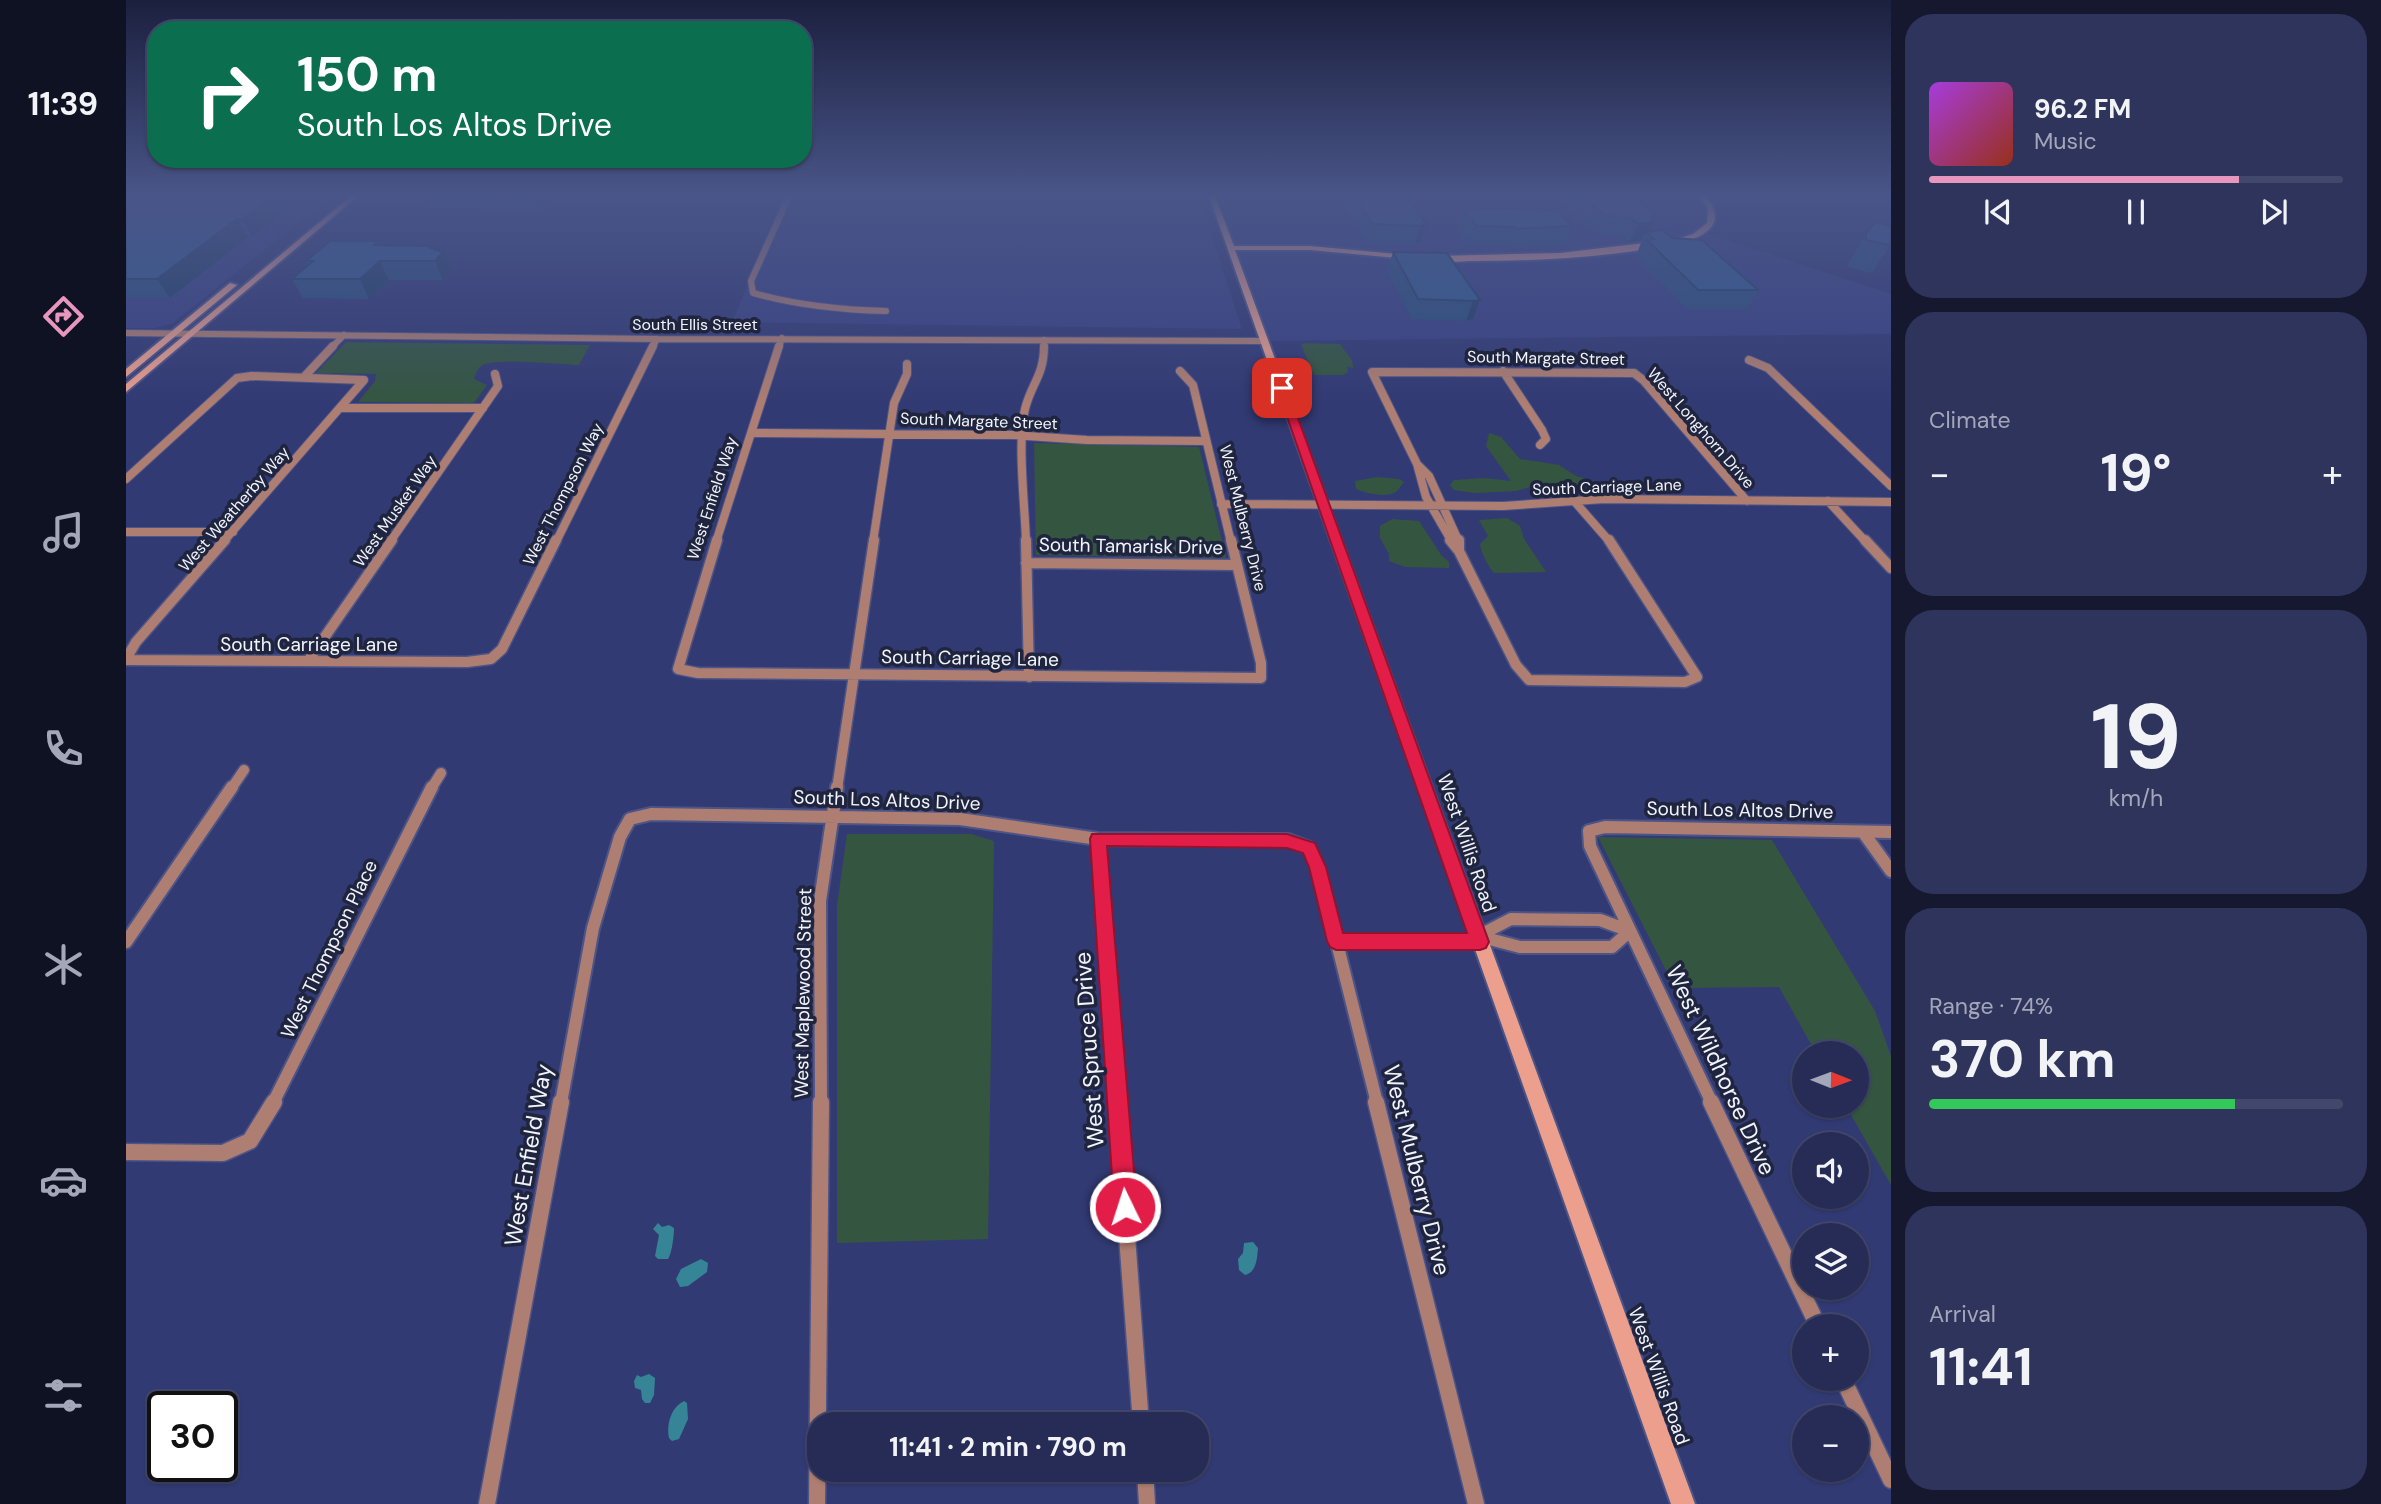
<!DOCTYPE html>
<html lang="en">
<head>
<meta charset="utf-8">
<style>
	body { margin:0; font-family:"DM Sans",sans-serif; background:#2e345c; color:#f1f3f6; height:100vh; display:flex; flex-direction:column; font-size:26px; white-space:nowrap }
	* { box-sizing:border-box; margin:0 }
	p { font-size:23px; color:#a4a7b9 }
	.icon { flex:none; width:38px; height:38px; fill:none; stroke:currentColor; stroke-width:2; stroke-linecap:round; stroke-linejoin:round }
	.map { position:relative; flex:1; overflow:hidden }
	.panel { display:flex; flex-direction:column; gap:14px; padding:14px; background:#15182f; width:490px }
	.panel>* { flex:none }
	.hud { position:absolute; left:21px; top:21px; width:665px; height:147px; border-radius:28px; box-shadow:0 2px 5px #0004,0 0 0 2px #42486c; background:#0b6e4f; color:#fff; overflow:hidden }
	.needle { width:46px; rotate:91deg }
	.controls { position:absolute; left:1666px; top:1041px; display:grid; gap:14px }
	.controls a { display:grid; place-items:center; width:77px; height:77px; border-radius:50%; background:#262c56; box-shadow:0 2px 5px #0004,0 0 0 2px #42486c; font-size:35px }
	.speed { position:absolute; left:21px; top:1391px; display:flex; gap:14px; font-size:35px; font-weight:700; text-align:center }
	.speed>* { display:grid; place-content:center; width:91px; height:91px; border-radius:50%; background:#262c56; box-shadow:0 2px 5px #0004,0 0 0 2px #42486c; line-height:1 }
	.speed .limit { border:4px solid #111; border-radius:10px; background:#fff; color:#111 }
	.pin { position:absolute; display:grid; place-items:center; width:60px; height:60px; color:#fff; margin:-30px; border-radius:14px; box-shadow:0 4px 10px #0006 }
	.me { position:absolute; width:77px; margin:-38px; rotate:356deg; stroke-linejoin:round; filter:drop-shadow(0 0 5px #0008) }
	.turn { display:flex; align-items:center; gap:24px; height:147px; padding:0 35px; font-size:32px }
	.turn .icon { width:91px; height:91px; stroke-width:2.5 }
	.turn b { display:block; font-size:49px; line-height:60px }
	.big { font-size:52px; font-weight:700; line-height:1.1 }
	.panel .tile { flex:1; display:flex; flex-direction:column; justify-content:center; gap:10px; min-width:0; padding:0 24px; border-radius:28px; background:#2e345c }
	.panel .dial { align-items:center; gap:0 }
	.dial b { font-size:91px; line-height:1 }
	.song { display:flex; align-items:center; gap:21px }
	.cover { width:84px; height:84px; border-radius:10px; background:linear-gradient(135deg,hsl(280 70% 55%),hsl(10 70% 35%)) }
	.played { height:7px; border-radius:4px; background:linear-gradient(90deg,#e797bd 75%,#42486c 75%) }
	.keys { display:flex; justify-content:space-around; direction:ltr }
	.heat { display:flex; justify-content:space-between; align-items:center; font-size:38px; direction:ltr }
	.charge { height:10px; border-radius:5px; background:linear-gradient(90deg,#34c759 74%,#42486c 0) }
	.trip { position:absolute; left:681px; top:1412px; width:402px; height:70px; border-radius:28px; background:#262c56; box-shadow:0 2px 5px #0004,0 0 0 2px #42486c; font-weight:700; line-height:70px; text-align:center }
	main { display:flex; flex:1; min-height:0 }
	.menu { display:flex; flex-direction:column; width:126px; justify-content:space-around; align-items:center; background:#0f1222; color:#a4a7b9 }
	.menu .icon { width:49px; height:49px }
	.menu .active { color:#e797bd }
	.menu b { font-size:32px; color:#f1f3f6 }
	.map>svg:first-child { display:block }
	.built { fill:#394283 }
	.green { fill:#345640 }
	.water { fill:#358596 }
	.lines { fill:none; stroke-linecap:round; stroke-linejoin:round }
	.street-far4-casing { stroke:#4d5486; stroke-width:8 }
	.street-far3-casing { stroke:#4d5486; stroke-width:10 }
	.street-far2-casing { stroke:#4d5486; stroke-width:13 }
	.street-far1-casing { stroke:#4d5486; stroke-width:16 }
	.street-casing { stroke:#4d5486; stroke-width:19 }
	.secondary-casing { stroke:#4d5486; stroke-width:4 }
	.street-far4 { stroke:#ae7e72; stroke-width:6 }
	.street-far3 { stroke:#ae7e72; stroke-width:8 }
	.street-far2 { stroke:#ae7e72; stroke-width:10 }
	.street-far1 { stroke:#ae7e72; stroke-width:12 }
	.street { stroke:#ae7e72; stroke-width:16 }
	.secondary { fill:#eb9f8c; fill-rule:evenodd }
	.wall { fill:#2b507d }
	.shaded-wall { fill:#234166 }
	.building { fill:#325d91; stroke:#234166; stroke-width:2 }
	.route { fill:#e11d48; stroke:#92132f; stroke-width:2 }
	.labels { text-anchor:middle; dominant-baseline:central; stroke-width:7; stroke-linejoin:round; paint-order:stroke }
	.far-street-label { font-size:16px; fill:#f2f4fc; stroke:#20253f }
	.street-label { font-size:19px; fill:#f2f4fc; stroke:#20253f }
	.near-street-label { font-size:23px; fill:#f2f4fc; stroke:#20253f }
</style>
</head>
<body>
<main>
<nav class="menu">
<b>11:39</b>
<svg class="icon active" aria-label="directions" viewBox="0 0 24 24"><path d="M12 3l9 9-9 9-9-9zM9 14v-3h6M13 9l2 2-2 2"/></svg>
<svg class="icon" aria-label="music" viewBox="0 0 24 24"><path d="M9 18V5l10-2v13"/><circle cx="6" cy="18" r="3"/><circle cx="16" cy="16" r="3"/></svg>
<svg class="icon" aria-label="phone" viewBox="0 0 24 24"><path d="M5 4h4l2 5-3 2q2 4 5 5l2-3 5 2v4C11 20 4 13 5 4z"/></svg>
<svg class="icon" aria-label="climate" viewBox="0 0 24 24"><path d="M12 3v18M4 7l16 10M4 17L20 7"/></svg>
<svg class="icon" aria-label="car" viewBox="0 0 24 24"><path d="M5 17H2v-5l4-1 3-4h7l3 4 3 1v5h-3M9 17h6M6 11h13"/><circle cx="7" cy="17" r="2"/><circle cx="17" cy="17" r="2"/></svg>
<svg class="icon" aria-label="filters" viewBox="0 0 24 24"><path d="M4 7h16M4 17h16"/><circle cx="9" cy="7" r="2"/><circle cx="15" cy="17" r="2"/></svg>
</nav>
<div class="map">
<svg width="1765" height="1504" viewBox="0 0 1765 1504">
	<rect width="100%" height="100%" fill="#323a73"/>
	<path class="built" d="M0 196H206L47 323 30 328H0Z
		M659 196H1073L1116 329 606 322Z
		M1086 196H1577L1586 207 1584 225 1577 232 1765 294V334L1139 341Z"/>
	<path class="green" d="M220 342 464 345 453 365C435 364 370 358 357 365 352 368 349 374 348 379L361 385 348 403 232 402 249 381 250 374 190 373Z
		M1178 343 1214 344 1226 360 1227 368 1221 367 1222 372 1217 375H1188L1175 345Z
		M1363 433 1375 437 1394 459 1433 465 1450 476 1468 481 1471 486 1404 487 1390 491 1349 493 1328 490 1324 485 1328 480 1358 478 1385 481 1360 446Z
		M908 443 1073 447 1100 558 910 555Z
		M1252 477 1273 479 1278 482C1275 485 1274 488 1271 491 1262 499 1239 493 1230 489L1229 481Z
		M1381 518 1394 526 1398 539 1420 572 1368 573C1362 566 1355 553 1354 544L1362 536 1353 520Z
		M1266 519 1293 521 1315 555 1323 562V568L1279 567 1263 561V554L1254 538V526Z
		M721 834H845L868 841 862 1239 711 1243V906Z
		M1472 837 1646 840 1749 1011 1765 1056V1185L1720 1106H1731V1054L1690 1053 1653 987 1549 988Z"/>
	<path class="water" d="M532 1223 536 1227 543 1225 548 1228C548 1235 546 1253 542 1259H532L529 1256 533 1235 527 1229Z
		M1127 1242 1132 1248C1131 1258 1131 1272 1119 1275L1113 1270 1112 1259 1117 1253 1118 1243Z
		M575 1259 582 1263 581 1272 562 1286 554 1287 550 1279 555 1269Z
		M523 1374 529 1378 528 1395 524 1403H519L516 1399 515 1390 509 1388 508 1381 511 1375 515 1377Z
		M558 1401 561 1403 562 1419 553 1439 546 1441 543 1438C540 1425 545 1407 558 1401Z"/>
	<g class="lines">
		<defs>
			<path id="street-far4" d="M663 196 625 281 627 293C670 305 715 310 760 311
				M0 333 531 339 1139 341
				M918 340V348
				M205 348 218 335
				M526 348 531 339
				M653 348 656 338"/>
			<path id="street-far3" d="M1623 360 1642 368 1765 486
				M1054 371 1067 385 1105 542
				M1377 371 1416 430 1420 439 1414 445
				M178 377 207 346
				M216 408H357
				M625 433 888 435 961 440 1080 441
				M1291 464 1300 497 1326 542
				M0 479 111 378 126 376 238 380 97 542
				M1702 501 1740 542
				M1449 502 1484 542
				M1095 504 1377 506 1478 499 1765 502
				M0 532H107
				M264 542 372 386 369 374
				M430 542 527 346
				M590 542 653 346
				M747 542 768 403 781 374V364
				M900 542C899 507 891 440 899 409 905 384 918 376 918 346
				M1333 542 1303 476 1291 464 1246 372 1508 373 1517 380 1621 501"/>
			<path id="street-far2" d="M591 540 552 669 572 673 1135 678V663L1105 540
				M900 540 903 677
				M1324 540 1333 551 1390 665 1403 680 1559 682 1571 677 1483 540
				M1333 540V551
				M1739 540 1765 568
				M900 563 1110 565
				M0 659 10 642 99 540
				M0 660 341 662 365 659 376 649 430 540
				M182 661 266 540
				M105 789 118 770
				M305 789 315 773
				M711 789 748 540"/>
			<path id="street-far1" d="M1737 832 1765 871
				M972 839 991 1103
				M1385 919 1474 920 1504 931 1486 947H1394L1352 936Z
				M1210 941 1354 942
				M0 942 106 787
				M147 1103 306 787
				M435 1103 467 928 494 837 504 819 525 814 834 819 972 839 1162 840 1183 848 1192 867 1251 1103
				M695 1103 694 901 711 787
				M1586 1103 1464 846 1463 831 1479 827 1765 832"/>
			<path id="street" d="M991 1102 1015 1424
				M1250 1102 1350 1504
				M1585 1102 1692 1326
				M0 1152 97 1153 124 1141 148 1102
				M1717 1379 1765 1480
				M1019 1470 1021 1504
				M361 1504 435 1102
				M691 1504 695 1102"/>
			<path id="secondary" d="M225 196H232L0 392V384Z
				M1083 196H1089L1108 246H1184L1282 255 1286 257 1282 259 1184 250H1109L1569 1504H1545Z
				M1574 196H1580C1590 207 1594 222 1580 232 1571 239 1560 242 1550 244 1487 257 1412 261 1347 261 1335 261 1316 264 1305 258L1309 256 1434 253 1552 239 1567 234 1581 223 1582 209Z
				M104 283 111 285 0 377V369Z"/>
		</defs>
		<use href="#street-far4" class="street-far4-casing"/>
		<use href="#street-far3" class="street-far3-casing"/>
		<use href="#street-far2" class="street-far2-casing"/>
		<use href="#street-far1" class="street-far1-casing"/>
		<use href="#street" class="street-casing"/>
		<use href="#secondary" class="secondary-casing"/>
		<use href="#street-far4" class="street-far4"/>
		<use href="#street-far3" class="street-far3"/>
		<use href="#street-far2" class="street-far2"/>
		<use href="#street-far1" class="street-far1"/>
		<use href="#street" class="street"/>
		<use href="#secondary" class="secondary"/>
	</g>
	<path class="wall" d="M0 196 165 207 126 237H122L44 298H0Z
		M299 196H425L413 209 304 208Z
		M1219 196H1280L1300 224 1294 242 1289 244 1241 242 1217 201Z
		M1434 196H1507L1528 221 1524 232 1546 238 1632 290 1621 309H1561L1512 258 1515 253 1512 251 1516 240 1503 242 1497 236 1471 234 1433 197Z
		M1337 211 1446 226 1439 245 1383 248 1381 245H1345L1331 229Z
		M1740 234 1765 244 1746 273 1722 267 1723 262Z
		M252 241 254 246H300L325 271 317 280H263L243 299 177 298 166 279 182 265 180 261Z
		M1267 252 1354 300 1347 319 1340 321 1286 319 1261 271Z"/>
	<path class="shaded-wall" d="M148 196H159L165 207 126 237 116 219Z
		M408 196H425L413 209Z
		M1524 217H1530L1522 234 1520 232 1516 240 1503 242 1512 224Z
		M111 219 122 237 44 298 31 279Z
		M1300 224 1294 242 1289 244 1294 226Z
		M317 252 325 271 317 280 309 261Z
		M254 261 263 280 243 299 234 279Z
		M1354 300 1347 319 1340 321 1347 301Z"/>
	<path class="building" d="M0 196H148L116 219H111L31 279H0Z
		M1229 196H1280L1300 224 1294 226 1246 224Z
		M1457 196H1507L1530 217H1524L1528 222 1512 224 1505 218 1479 216Z
		M1391 208 1393 210 1432 211 1446 226 1390 229 1388 227 1351 226 1337 211Z
		M1749 222 1765 226 1764 245 1740 240V234Z
		M1537 230 1546 238 1576 240 1632 290H1572L1521 240 1528 239 1520 232Z
		M204 241H252L248 245 300 246 317 252 309 261H254L234 279H166L187 261H180Z
		M1267 252 1321 253 1354 300 1347 301 1292 299Z"/>
	<linearGradient id="sky" x2="0" y2="1"><stop stop-color="#1c203f"/><stop offset="0.48" stop-color="#495588"/><stop offset="1" stop-color="#495588" stop-opacity="0"/></linearGradient>
	<rect width="1765" height="406" fill="url(#sky)"/>
	<path class="route" d="M1156 385 1161 388 1363 942 1360 948 1354 950H1210L1204 947 1201 941 1183 867 1177 853 1161 848 981 846 1011 1207 1007 1215 999 1218 991 1215 988 1207 964 839 966 834H1161L1189 843 1200 867 1217 933H1341L1151 388Z"/>
	<g class="labels">
		<g class="far-street-label">
			<text x="569" y="324">South Ellis Street</text>
			<text transform="translate(1420 358) rotate(1)">South Margate Street</text>
			<text transform="translate(853 421) rotate(2)">South Margate Street</text>
			<text transform="translate(1575 428) rotate(49)">West Longhorn Drive</text>
			<text transform="translate(1481 487) rotate(-2)">South Carriage Lane</text>
			<text transform="translate(437 494) rotate(-63)">West Thompson Way</text>
			<text transform="translate(586 498) rotate(-72)">West Enfield Way</text>
			<text transform="translate(108 509) rotate(-49)">West Weatherby Way</text>
			<text transform="translate(269 511) rotate(-55)">West Musket Way</text>
			<text transform="translate(1117 518) rotate(76)">West Mulberry Drive</text>
		</g>
		<g class="street-label">
			<text transform="translate(1005 546) rotate(1)">South Tamarisk Drive</text>
			<text x="183" y="644">South Carriage Lane</text>
			<text transform="translate(844 658) rotate(1)">South Carriage Lane</text>
			<text transform="translate(761 800) rotate(2)">South Los Altos Drive</text>
			<text transform="translate(1614 810) rotate(1)">South Los Altos Drive</text>
			<text transform="translate(1341 843) rotate(71)">West Willis Road</text>
			<text transform="translate(203 949) rotate(-64)">West Thompson Place</text>
			<text transform="translate(677 993) rotate(-89)">West Maplewood Street</text>
			<text transform="translate(1533 1376) rotate(70)">West Willis Road</text>
		</g>
		<g class="near-street-label">
			<text transform="translate(963 1050) rotate(-94)">West Spruce Drive</text>
			<text transform="translate(1595 1070) rotate(65)">West Wildhorse Drive</text>
			<text transform="translate(402 1155) rotate(-80)">West Enfield Way</text>
			<text transform="translate(1291 1170) rotate(76)">West Mulberry Drive</text>
		</g>
	</g>
</svg>
<div class="controls">
<a><svg class="needle" viewBox="-14 -14 28 28"><path d="M0-13l5 13h-10z" fill="#e53935"/><path d="M0 13l5-13h-10z" fill="#a4a7b9"/></svg></a>
<a><svg class="icon" aria-label="sound" viewBox="0 0 24 24"><path d="M4 9h4l5-4v14l-5-4H4zM17 9q2 3 0 6"/></svg></a>
<a><svg class="icon" aria-label="layers" viewBox="0 0 24 24"><path d="M12 4l9 5-9 5-9-5zM3 14l9 5 9-5"/></svg></a>
<a>+</a>
<a>−</a>
</div>
<div class="speed"><div class="limit">30</div></div>
<div class="pin" style="left:1156px;top:388px;background:#d93025"><svg class="icon" aria-label="arrive" viewBox="0 0 24 24"><path d="M6 21V4h12l-3 4 3 4H6"/></svg></div>
<svg class="me" style="left:999px;top:1207px" viewBox="-20 -20 40 40"><circle r="17" fill="#e11d48" stroke="#fff" stroke-width="3"/><path d="M0-11L8 9 0 5-8 9z" fill="#fff"/></svg>
<div class="trip">11:41 · 2 min · 790 m</div>
<div class="hud">
<div class="turn"><svg class="icon" aria-label="right" viewBox="0 0 24 24"><path d="M7 20v-9h11M14 6l5 5-5 5"/></svg><div><b>150 m</b>South Los Altos Drive</div></div>
</div>
</div>
<section class="panel">
<div class="tile">
<div class="song"><i class="cover"></i><div><b>96.2 FM</b><p>Music</p></div></div>
<div class="played"></div>
<div class="keys"><svg class="icon" aria-label="previous" viewBox="0 0 24 24"><path d="M18 5L8 12l10 7zM5 5v14"/></svg><svg class="icon" aria-label="pause" viewBox="0 0 24 24"><path d="M8 5v14M16 5v14"/></svg><svg class="icon" aria-label="next" viewBox="0 0 24 24"><path d="M6 5l10 7-10 7zM19 5v14"/></svg></div>
</div>
<div class="tile"><p>Climate</p>
<div class="heat"><a>−</a><b class="big">19°</b><a>+</a></div>
</div>
<div class="tile dial"><b>19</b><p>km/h</p></div>
<div class="tile"><p>Range · 74%</p><b class="big">370 km</b><div class="charge"></div></div>
<div class="tile"><p>Arrival</p><b class="big">11:41</b></div>
</section>
</main>
</body>
</html>
